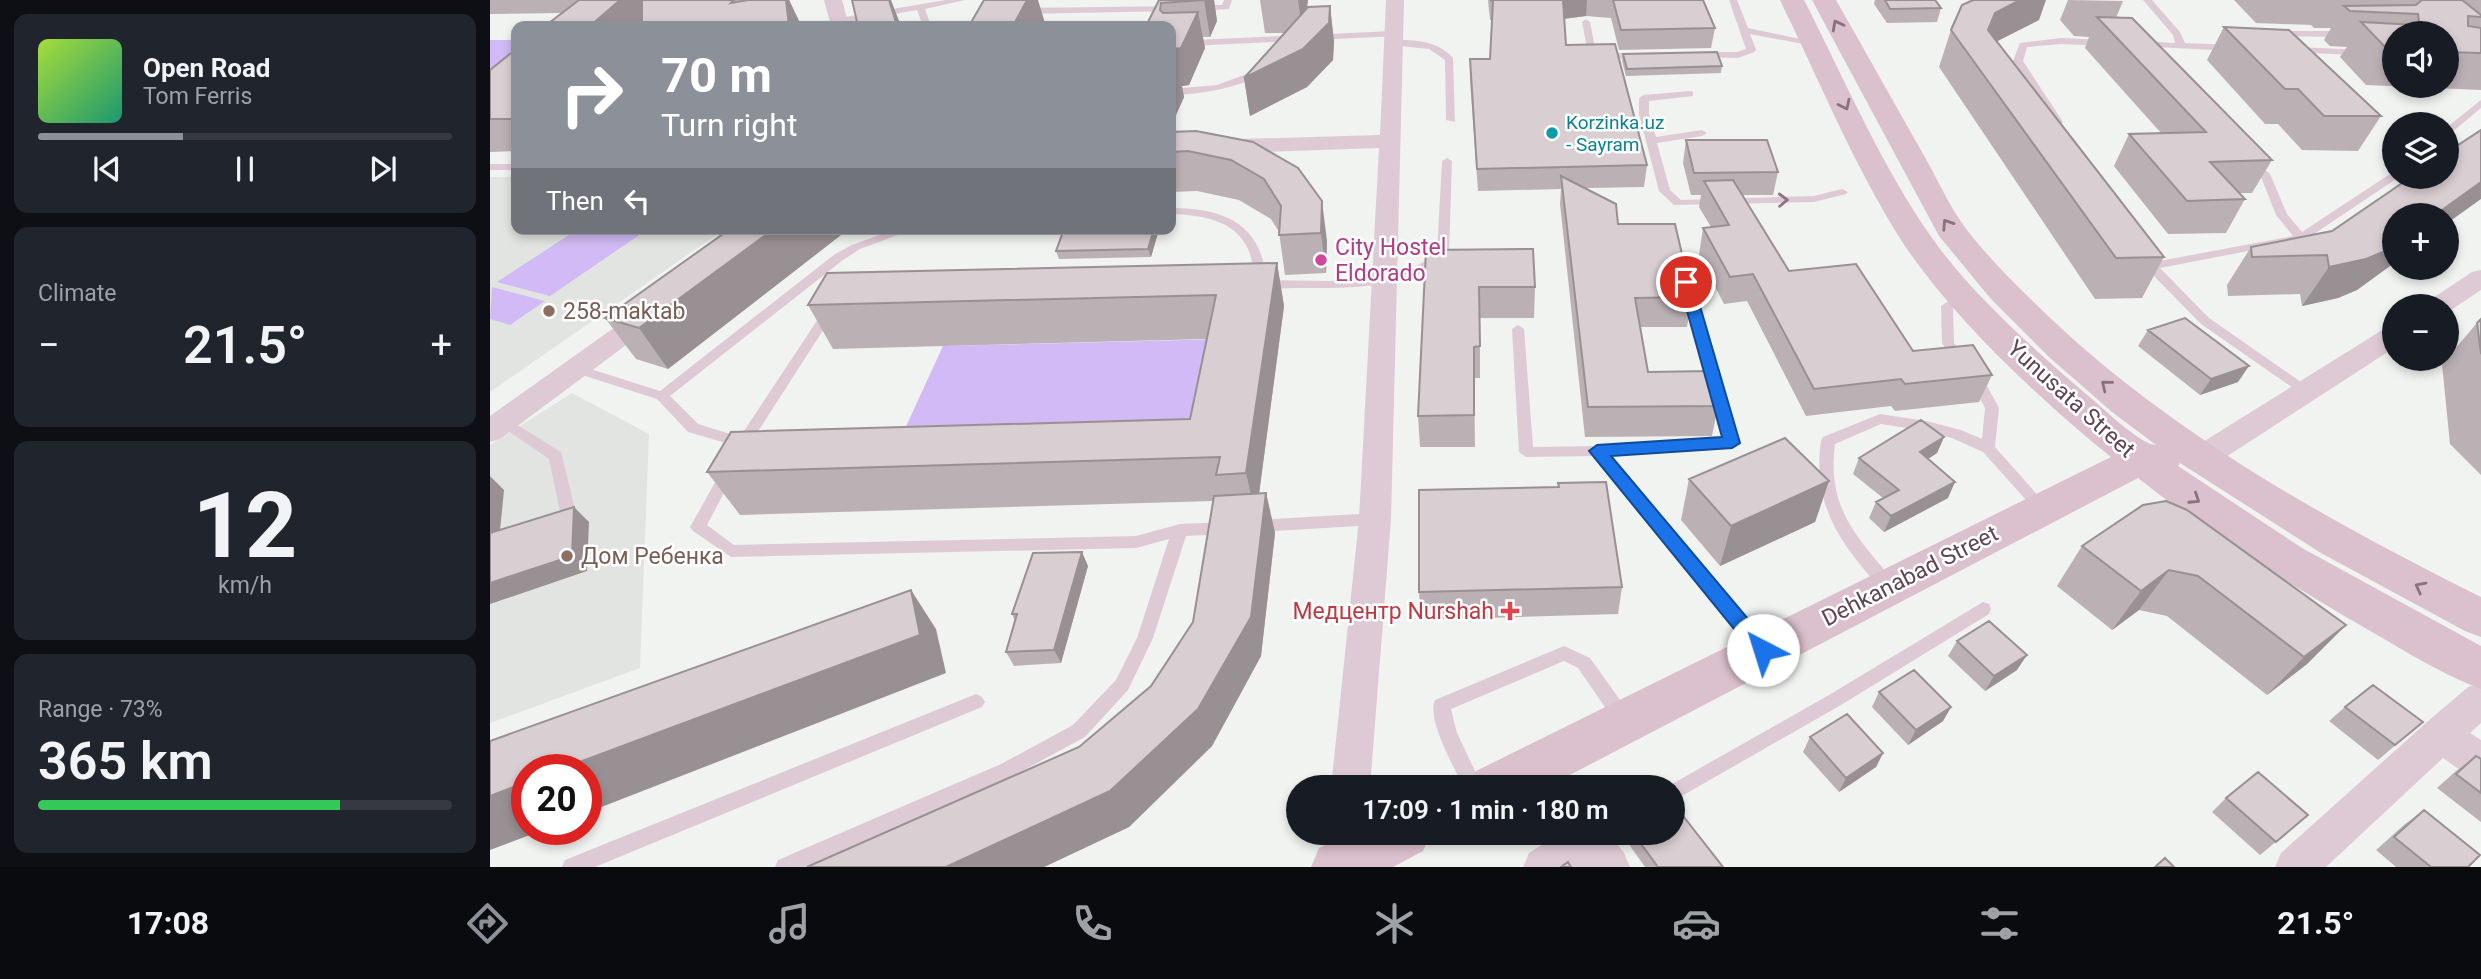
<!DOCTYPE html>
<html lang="en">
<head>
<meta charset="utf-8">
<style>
	body { margin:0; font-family:Roboto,sans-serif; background:#20242c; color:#f1f3f6; height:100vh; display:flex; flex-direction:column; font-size:26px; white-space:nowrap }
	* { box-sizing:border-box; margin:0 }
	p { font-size:23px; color:#9ea1a6 }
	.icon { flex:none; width:38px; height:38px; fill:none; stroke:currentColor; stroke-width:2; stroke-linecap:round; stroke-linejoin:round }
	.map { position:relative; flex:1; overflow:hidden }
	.panel { display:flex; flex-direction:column; gap:14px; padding:14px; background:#0d0f14; width:490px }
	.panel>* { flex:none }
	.guide { position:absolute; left:21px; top:21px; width:665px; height:214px; border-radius:14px; box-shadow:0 4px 10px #0003; background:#8c9099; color:#fff; overflow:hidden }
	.tools { position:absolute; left:1892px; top:21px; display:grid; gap:14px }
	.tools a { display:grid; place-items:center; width:77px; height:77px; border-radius:50%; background:#171b24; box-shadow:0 4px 10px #0003; font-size:35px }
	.speed { position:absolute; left:21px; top:754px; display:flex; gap:14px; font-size:35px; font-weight:700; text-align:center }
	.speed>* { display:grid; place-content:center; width:91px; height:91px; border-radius:50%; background:#171b24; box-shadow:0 4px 10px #0003; line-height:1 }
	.speed .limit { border:10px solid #d22; background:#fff; color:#111 }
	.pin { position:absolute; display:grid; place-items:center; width:60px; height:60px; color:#fff; margin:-30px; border:4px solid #fff; border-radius:50%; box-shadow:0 2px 7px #0007 }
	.me { position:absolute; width:77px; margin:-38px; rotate:320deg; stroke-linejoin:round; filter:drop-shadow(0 0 5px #0008) }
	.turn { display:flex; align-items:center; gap:24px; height:147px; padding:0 35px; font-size:32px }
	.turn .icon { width:91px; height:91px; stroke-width:2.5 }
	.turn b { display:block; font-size:49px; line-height:60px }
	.then { display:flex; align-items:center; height:66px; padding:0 35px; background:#0003; gap:14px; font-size:26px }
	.big { font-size:52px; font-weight:600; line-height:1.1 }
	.panel .card { flex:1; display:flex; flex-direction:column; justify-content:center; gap:10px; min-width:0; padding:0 24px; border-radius:14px; background:#20242c }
	.panel .dial { align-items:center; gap:0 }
	.dial b { font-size:91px; line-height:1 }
	.song { display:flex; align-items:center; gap:21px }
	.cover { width:84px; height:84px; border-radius:10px; background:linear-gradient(135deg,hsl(80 70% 55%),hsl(160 70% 35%)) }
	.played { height:7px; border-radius:4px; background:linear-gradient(90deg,#8c9099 35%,#363941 35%) }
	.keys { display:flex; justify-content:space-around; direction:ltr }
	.heat { display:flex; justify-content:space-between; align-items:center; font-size:38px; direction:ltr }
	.charge { height:10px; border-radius:5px; background:linear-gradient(90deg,#34c759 73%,#363941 0) }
	.trip { position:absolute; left:796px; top:775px; width:399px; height:70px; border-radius:35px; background:#171b24; box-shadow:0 4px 10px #0003; font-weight:600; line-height:70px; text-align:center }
	.tabs { display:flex; height:112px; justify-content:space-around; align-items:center; background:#090b0e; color:#9ea1a6 }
	.tabs .icon { width:49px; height:49px }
	.tabs .current { color:#8c9099 }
	.tabs b { font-size:32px; color:#f1f3f6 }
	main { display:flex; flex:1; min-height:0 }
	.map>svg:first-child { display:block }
	.education { fill:#e2e4e1 }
	.green { fill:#d1baf5 }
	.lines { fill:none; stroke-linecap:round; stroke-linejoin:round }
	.service { fill:#decad5; fill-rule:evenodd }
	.minor { fill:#decad5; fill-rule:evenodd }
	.secondary { fill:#dbc0cd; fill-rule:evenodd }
	.wall { fill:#bbb1b5; fill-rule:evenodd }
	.shaded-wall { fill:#989093 }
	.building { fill:#d9ced2; stroke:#989093; stroke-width:2 }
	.oneway { stroke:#8b707e }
	.oneway2 { stroke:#8c7480 }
	.route { fill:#1a73e8; stroke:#114b97; stroke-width:2 }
	.culture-dot { fill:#0f9aa8; stroke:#fff; stroke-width:2.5 }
	.hotel-dot { fill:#d1479c; stroke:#fff; stroke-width:2.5 }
	.education-dot { fill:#8d6e63; stroke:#fff; stroke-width:2.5 }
	.health-dot { fill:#e0444e; stroke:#fff; stroke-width:2.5 }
	.labels { text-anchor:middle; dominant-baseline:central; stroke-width:5; stroke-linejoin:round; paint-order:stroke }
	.far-culture-label { font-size:19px; fill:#0d838f; stroke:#fff; text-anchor:start }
	.hotel-label { font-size:23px; fill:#b23c85; stroke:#fff; text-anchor:start }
	.education-label { font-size:23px; fill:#785e54; stroke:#fff; text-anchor:start }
	.street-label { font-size:23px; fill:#604553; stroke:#fff }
	.health-label { font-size:23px; fill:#be3a42; stroke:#fff; text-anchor:end }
</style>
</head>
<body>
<main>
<section class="panel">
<div class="card">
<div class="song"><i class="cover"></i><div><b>Open Road</b><p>Tom Ferris</p></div></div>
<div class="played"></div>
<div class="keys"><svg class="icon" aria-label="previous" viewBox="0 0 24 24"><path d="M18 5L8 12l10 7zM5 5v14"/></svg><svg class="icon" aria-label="pause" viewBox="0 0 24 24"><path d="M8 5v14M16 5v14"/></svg><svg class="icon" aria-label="next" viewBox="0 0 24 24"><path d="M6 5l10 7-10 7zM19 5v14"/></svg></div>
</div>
<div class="card"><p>Climate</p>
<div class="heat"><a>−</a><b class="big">21.5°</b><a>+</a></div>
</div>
<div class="card dial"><b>12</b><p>km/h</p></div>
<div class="card"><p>Range · 73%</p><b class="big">365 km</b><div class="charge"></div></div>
</section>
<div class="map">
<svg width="1991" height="867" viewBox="0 0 1991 867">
	<rect width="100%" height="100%" fill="#f0f3f0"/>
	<path class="education" d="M0 177H26V229H235L0 392Z
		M82 393 159 434 150 668 0 723V445Z"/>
	<path class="green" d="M0 40H26V65L0 87Z
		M88 229H158L60 296 7 282Z
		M2 287 55 301 20 325 0 319Z
		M735 339 712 463 395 472 453 346Z"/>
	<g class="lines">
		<path class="service" d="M456 0H475L435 9 441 26H433L427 10 349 24 345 21 349 18Z
			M734 0H742L739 9 708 11 704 8 708 5H732Z
			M1239 0H1247L1258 28 1329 43 1324 46 1260 34 1266 50 1264 52 1248 58 1206 57V53L1209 52H1247L1256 49Z
			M1653 0H1662L1690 32 1695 43 1742 45 1747 48 1742 51 1647 46 1645 44 1650 41 1685 43 1683 35Z
			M687 6 688 8 684 11 533 14 529 11 533 8Z
			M1096 19 1100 22 1106 53H1150L1155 56 1150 59 1099 58 1092 22Z
			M904 31 907 32V36L681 47V41Z
			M1786 31H1857L1862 34 1857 37 1783 36V32Z
			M1571 38 1615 40 1620 43 1615 46 1571 44 1537 47 1533 61 1573 122 1568 125 1564 124 1523 61 1530 43Z
			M903 40C925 40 947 40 963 58L965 122 956 120 955 60 939 49 900 45V41Z
			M1804 47 1904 51V57L1801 52V48Z
			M770 69 773 70V74C744 89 713 94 681 95V89L727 85Z
			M1200 91 1203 92V96L1159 101V114L1166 137 1212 130 1217 133 1212 136 1167 143 1180 190 1191 200 1324 196 1352 189 1358 192 1356 194 1324 202 1184 205 1169 191 1149 114V98L1154 95Z
			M1991 100V108L1956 137V128Z
			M1760 157 1780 174 1797 214 1812 232 1900 174 1904 173V177H1909L1815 240 1670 268 1719 318 1821 389 1823 392 1816 397 1711 324 1657 269 1651 259 1657 255 1661 256 1664 262 1803 236 1786 215 1771 177 1755 160Z
			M957 158 962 161 959 254C927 290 854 288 810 288 796 288 780 290 767 287 762 276 764 261 758 249 745 219 709 215 681 214V208C733 208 772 223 776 280 831 280 902 289 947 253L952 161Z
			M0 164H26V170H0Z
			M406 229H424L370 249 353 260 180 396 208 424 250 437 336 307H344L346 310 258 447 253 448 198 432 167 399 83 372 81 369 88 365 170 391 345 254 362 245Z
			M1197 281 1203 285 1249 443 1242 448 1119 455 1278 644 1280 649 1278 654 1272 656 1266 654 1103 456 1036 457 1029 452 1022 329 1028 325 1034 329 1043 447 1107 446 1234 438 1191 285Z
			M1473 291 1479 295 1463 308 1464 343 1478 362 1471 366 1466 365 1452 343 1451 306Z
			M1485 371 1490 373 1509 408 1505 447 1559 508 1557 512H1547L1493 452 1462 438 1436 431 1391 424 1345 444C1339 491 1352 519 1382 555 1389 565 1400 574 1406 585L1404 590 1398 591 1392 590C1350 543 1322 506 1331 441L1333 437 1390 414 1436 421 1471 430 1492 439 1495 408 1478 376Z
			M13 416 71 452 88 521 85 525H75L72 521 59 459 11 426 0 427V417Z
			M237 469 242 470 244 474 217 525 244 545 646 536 690 524 736 522 741 524 744 528 741 532 736 534 696 536 663 638 638 690 595 737 523 776 317 867H285L288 860 511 764 583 725 626 680 647 638 679 539 646 548 241 557 203 531 200 527 232 470Z
			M885 513 890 515 893 519 890 523 885 525 767 532 762 530 759 526 762 522 767 520Z
			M1493 602 1499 604 1501 609 1499 614 1351 705 1190 797 1183 800V788H1175L1339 695Z
			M1074 646 1100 658 1138 711 1141 717 1138 723 1132 725 1126 723 1088 668 1074 661 961 709 967 733 993 788H974C965 769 936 719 945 700Z
			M486 694 492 697 495 702 492 707 105 867H72L75 860Z"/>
		<path class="minor" d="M334 0H352L359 26H341Z
			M896 0H914L901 519 880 788H841L869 519 889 148 681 155V141L890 135Z
			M1991 270V290L1958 312 1956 306H1936L1940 300 1982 272Z
			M162 304 171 307 175 313 171 319 10 439 0 442V416L153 307Z
			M1904 326V348L1722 466 1711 469 1700 466 1696 458 1700 450 1894 329Z
			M1991 683V723L1980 733 1991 740V780L1977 775 1953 758 1836 867H1785L1791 853 1937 722 1978 687Z
			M1071 833H1119L1134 853 1140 867H1033L1039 853Z"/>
		<path class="secondary" d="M1290 0H1314C1355 80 1390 164 1442 238 1482 295 1549 354 1602 399 1615 410 1651 445 1666 445L1622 412 1559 357 1501 299 1449 236 1322 0H1346C1375 51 1403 101 1432 152 1446 176 1458 204 1474 226 1498 258 1528 287 1557 315 1683 435 1837 520 1991 597V637L1975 631 1831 553 1690 463 1688 466 1812 548 1991 646V689C1953 675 1917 652 1882 632 1801 585 1721 536 1648 478L1055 788H979L986 771 1621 457C1551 401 1462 317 1413 243 1364 166 1330 82 1290 0Z
			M860 833H941L933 851 903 867H821L829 848Z"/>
	</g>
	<path class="wall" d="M0 0H299L310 23 72 13 0 14Z
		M669 0H724L727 21 720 37H713L715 48 699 85 692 86 694 97 682 124H681V26H656Z
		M770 0H818L817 8 840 6 844 42 843 60 817 87 760 116 754 78 794 33H775Z
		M998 0H1213L1225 28 1221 48 1129 50 1121 18 1096 16 1074 19 1076 45 1157 165 1154 187 1096 188 1128 224 1202 297 1197 327H1150L1158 372 1228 406 1222 436 1095 437 1070 204 1071 189 988 191 980 79V59H1000L1002 20H1000Z
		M1385 0H1445L1451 8 1447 22 1397 23 1384 4Z
		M1578 0 1633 1 1626 18 1782 160 1762 193H1750L1755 199 1736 233 1678 234 1624 166 1639 134 1671 133 1595 48 1599 37 1584 36 1570 20Z
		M1744 0H1991V90L1876 85 1850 57 1857 47 1840 46 1834 40 1841 28H1824L1821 25 1766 23ZM1904 33H1956V86H1904Z
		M1549 20 1507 41 1674 257 1652 298 1605 299 1449 67 1461 30Z
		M1734 27 1891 116 1868 151 1812 150 1788 124H1775L1717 60Z
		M26 49V151L0 152V70Z
		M1133 54 1232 66 1231 73 1136 76 1132 61Z
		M681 132 763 142 837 241 836 273 795 275 789 232 781 219 749 200 707 191 681 192Z
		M1196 140 1288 172 1283 195H1252L1299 271 1423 351 1502 375 1489 402 1405 411 1401 406 1316 416 1257 301 1234 304 1209 255 1213 228 1221 227 1209 207 1211 195H1201L1193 163Z
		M1904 215V263L1867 290 1848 298 1812 306 1810 294 1738 296 1737 285 1761 247 1842 231Z
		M668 233 661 257 569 259 566 251Z
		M351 235 178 369 146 359 115 318Z
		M936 250 1045 287 1044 318H990V378H984L985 447H930L928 416Z
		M787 263 794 306 769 493H776L785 533 771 656 722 746 639 827 554 867H317L589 747 661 686 703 622 723 501 250 515 217 472 700 419 716 339 343 349 318 305Z
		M1991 319V475L1960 444 1952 364 1987 323Z
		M1658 330 1748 382 1710 395 1648 346Z
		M1454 437 1447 453 1438 459 1458 498 1394 532 1379 518 1386 502 1393 498 1363 474 1369 458Z
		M1199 479 1339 481 1325 522 1230 566 1191 520Z
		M1068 483 1132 587 1128 614 931 620 929 592 1068 487Z
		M1653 505 1856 625 1817 664 1777 695 1677 616 1649 610 1622 630 1567 586 1592 546Z
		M598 566 571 663 524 666 516 652 525 621 522 614Z
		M1467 641 1527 670 1495 691 1458 656Z
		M1389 692 1461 707 1453 721 1418 745 1382 707Z
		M1855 707 1933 722 1888 760 1839 721Z
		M1320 737 1393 753 1386 767 1349 792 1313 752Z
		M1986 756 1991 759V822L1947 788 1966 771Z
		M1736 798 1818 815 1770 855 1722 812Z
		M1934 810 1978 867H1906L1886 850 1915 824Z
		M1131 833H1183L1233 867H1155Z"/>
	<path class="shaded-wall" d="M130 0H173L152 26H100Z
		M296 0H299L310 23V26H299Z
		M399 0H401L411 26H407Z
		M537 0H548L555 23 554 26H523Z
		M714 0H724L727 21 720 37Z
		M808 0H818L813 33Z
		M1073 0H1097L1096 16 1072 19Z
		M1530 0H1556L1549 20 1492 49 1486 67 1505 13Z
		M840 6 844 42 843 60 817 87 760 116 754 78Z
		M708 12 715 48 699 85 692 86 694 97 682 124 681 118V49Z
		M1991 182V199L1956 224V215H1945Z
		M832 201 837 241 836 273 831 233Z
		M284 229H363L351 235 178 369 149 328Z
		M664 229H667L668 233 661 257 658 249Z
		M1904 245V263L1867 290 1848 298 1812 306 1839 267Z
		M787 263 794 306 766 517 756 473Z
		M1759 366 1748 382 1710 395 1721 379Z
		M1454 437 1447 453 1424 468 1430 452Z
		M0 476 14 490 8 551 0 544Z
		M1339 481 1325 522 1230 566 1241 526Z
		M1465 482 1458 498 1394 532 1401 516Z
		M776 493 785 533 771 656 722 746 639 827 554 867H456L620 791Z
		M84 507 99 522 97 571 0 604V583Z
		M592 552 598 566 571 663 564 650Z
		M1679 570 1649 610 1622 630 1651 591Z
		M421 590 446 629 456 673 96 813V770H68Z
		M1856 625 1817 664 1777 695 1814 657Z
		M1537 655 1527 670 1495 691 1504 676Z
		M1461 707 1453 721 1418 745 1426 730Z
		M1393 753 1386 767 1349 792 1356 778Z
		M37 782V830H53L0 850V796Z"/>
	<path class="building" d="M89 0H130L100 26H55Z
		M152 0H244L241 3 258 0H296L299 26H152Z
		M362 0H399L407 26H368Z
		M494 0H537L523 26H479Z
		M669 0H714L671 3 670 10 673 13 708 12 691 48 681 49V26H656Z
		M1000 0H1073L1076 45 1125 44 1157 165 987 169 980 59H1000L1003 1Z
		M1123 0H1213L1225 28 1131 30Z
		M1395 0H1445L1451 8 1400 9Z
		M1483 0H1530L1505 13 1498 30 1674 257 1626 258 1461 30 1472 5Z
		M1932 0H1972L1991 15V17L1978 16V26L1991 28V53L1956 52V33H1904V50H1898L1871 22 1926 25 1929 22 1928 14 1860 11 1854 6 1926 5Z
		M840 6 839 23 813 49 754 78 818 7Z
		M1607 17 1642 18 1782 160 1720 162 1755 199 1697 201 1639 134 1716 132Z
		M1734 27 1799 30 1891 116H1834L1808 89H1795Z
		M26 49V89L23 92H26V119H0V70Z
		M1227 52 1232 66 1137 69 1133 54Z
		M681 59H686L681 70Z
		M1991 130V182L1945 215H1904V245L1895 251 1876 259 1839 267 1837 255 1762 257 1761 247 1842 231 1921 177H1956V153Z
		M706 131 763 142 808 168 832 201 831 233 789 235 791 206 774 179 741 160 698 151 681 152V132Z
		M1196 140H1277L1288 172 1204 173Z
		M1071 176 1126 204 1128 224H1185L1202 297 1145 298 1158 372 1220 371 1228 406 1098 407Z
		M1243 180 1299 271 1366 264 1423 351 1483 345 1502 375 1415 384 1411 379 1324 389 1263 274 1240 277 1213 228 1239 225 1214 181Z
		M240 229H284L149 328 115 318Z
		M574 229H664L658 249 566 251Z
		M1043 249 1045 287H989L990 346 984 347V415L928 416 936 250Z
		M787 263 756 473 726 475 730 457 217 472 241 432 700 419 726 295 318 305 337 273Z
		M1695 318 1759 366 1721 379 1658 330Z
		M1991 319V354L1987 323Z
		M1431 420 1454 437 1430 452 1465 482 1401 516 1386 502 1409 490 1369 458Z
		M1295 438 1339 481 1241 526 1199 479Z
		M1116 482 1132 587 929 592V490L1069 487 1068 483Z
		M776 493 761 617 708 709 620 791 456 867H317L589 747 661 686 703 622 724 496Z
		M1676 501 1697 510 1856 625 1814 657 1708 576 1679 570 1651 591 1592 546 1653 505Z
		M84 507 82 556 0 583V533Z
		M592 552 564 650 516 652 527 614H522L543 553Z
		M421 590 430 635 68 770H37V782L0 796V741Z
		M1499 621 1537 655 1504 676 1467 641Z
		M1424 670 1461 707 1426 730 1389 692Z
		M1883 685 1933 722 1905 745 1855 707Z
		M1357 714 1393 753 1356 778 1320 737Z
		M1986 756 1991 759V793L1966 774Z
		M1768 772 1818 815 1786 842 1736 798Z
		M1183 803 1233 867H1168L1143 833H1183Z
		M1934 810 1990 855 1978 867H1941L1904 837Z
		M1675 858 1684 867H1665Z
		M1078 862 1081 867H1071Z"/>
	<defs><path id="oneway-chevron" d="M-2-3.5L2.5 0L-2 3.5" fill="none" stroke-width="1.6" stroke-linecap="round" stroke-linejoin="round" transform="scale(1.75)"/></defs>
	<g class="oneway">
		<use href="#oneway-chevron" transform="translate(1347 25) rotate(-118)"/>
		<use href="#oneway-chevron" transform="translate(1355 105) rotate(64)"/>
		<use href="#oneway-chevron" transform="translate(1457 224) rotate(-123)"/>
		<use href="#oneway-chevron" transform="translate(1616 385) rotate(-141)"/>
		<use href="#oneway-chevron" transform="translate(1705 499) rotate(33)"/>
		<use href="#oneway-chevron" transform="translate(1930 587) rotate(-152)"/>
	</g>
	<use class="oneway2" href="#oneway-chevron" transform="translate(1293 200) rotate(-2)"/>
	<path class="route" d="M1196 277 1203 282 1250 443 1242 448 1121 456 1280 645 1282 650 1280 656 1273 659 1266 656 1099 451 1107 445 1232 437 1189 282Z"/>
	<circle class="culture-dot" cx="1062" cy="133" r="7"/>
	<circle class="hotel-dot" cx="831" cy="260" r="7"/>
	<g class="education-dot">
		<circle cx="59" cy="311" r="7"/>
		<circle cx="77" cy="556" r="7"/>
	</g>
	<path class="health-dot" d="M1016.5 600.5h7v7h7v7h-7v7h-7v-7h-7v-7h7z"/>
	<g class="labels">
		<g class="far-culture-label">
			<text x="1076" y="122">Korzinka.uz<tspan x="1076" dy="22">- Sayram</tspan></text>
		</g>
		<g class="hotel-label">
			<text x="845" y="247">City Hostel<tspan x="845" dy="26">Eldorado</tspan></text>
		</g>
		<g class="education-label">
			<text x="73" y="311">258-maktab</text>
			<text x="91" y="556">Дом Ребенка</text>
		</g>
		<g class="street-label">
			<text transform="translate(1581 399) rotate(42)">Yunusata Street</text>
			<text transform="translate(1420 576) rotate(-27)">Dehkanabad Street</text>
		</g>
		<g class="health-label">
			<text x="1004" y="611">Медцентр Nurshah</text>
		</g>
	</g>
</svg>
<div class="tools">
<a><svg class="icon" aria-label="sound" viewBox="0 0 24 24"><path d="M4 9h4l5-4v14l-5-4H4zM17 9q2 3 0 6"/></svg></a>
<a><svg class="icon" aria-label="layers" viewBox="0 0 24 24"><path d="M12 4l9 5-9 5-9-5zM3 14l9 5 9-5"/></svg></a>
<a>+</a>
<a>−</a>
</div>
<div class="speed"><div class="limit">20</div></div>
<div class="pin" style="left:1196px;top:282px;background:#d93025"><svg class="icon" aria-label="arrive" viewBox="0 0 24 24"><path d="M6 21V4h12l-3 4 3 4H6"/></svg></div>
<svg class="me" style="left:1273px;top:650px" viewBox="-20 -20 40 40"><circle r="19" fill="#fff"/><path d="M0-13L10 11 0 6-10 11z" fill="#1a73e8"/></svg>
<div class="trip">17:09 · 1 min · 180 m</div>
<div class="guide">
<div class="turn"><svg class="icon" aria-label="right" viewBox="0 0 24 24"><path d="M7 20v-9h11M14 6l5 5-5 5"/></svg><div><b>70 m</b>Turn right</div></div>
<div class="then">Then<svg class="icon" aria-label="left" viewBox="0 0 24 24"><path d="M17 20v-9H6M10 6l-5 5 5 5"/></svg></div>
</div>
</div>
</main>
<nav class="tabs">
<b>17:08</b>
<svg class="icon current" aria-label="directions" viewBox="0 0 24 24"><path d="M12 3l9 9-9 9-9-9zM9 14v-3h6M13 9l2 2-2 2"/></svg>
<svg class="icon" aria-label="music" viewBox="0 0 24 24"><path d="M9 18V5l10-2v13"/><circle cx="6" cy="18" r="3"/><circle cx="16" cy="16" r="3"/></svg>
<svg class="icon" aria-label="phone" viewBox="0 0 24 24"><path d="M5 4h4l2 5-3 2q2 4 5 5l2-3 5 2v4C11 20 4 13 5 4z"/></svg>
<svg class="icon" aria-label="climate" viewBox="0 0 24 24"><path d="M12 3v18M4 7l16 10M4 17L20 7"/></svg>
<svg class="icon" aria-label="car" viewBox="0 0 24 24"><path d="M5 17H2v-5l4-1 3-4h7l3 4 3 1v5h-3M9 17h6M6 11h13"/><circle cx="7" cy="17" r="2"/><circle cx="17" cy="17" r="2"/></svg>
<svg class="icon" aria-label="filters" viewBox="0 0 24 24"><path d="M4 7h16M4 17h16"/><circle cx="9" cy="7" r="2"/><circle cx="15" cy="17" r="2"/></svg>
<b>21.5°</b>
</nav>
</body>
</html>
